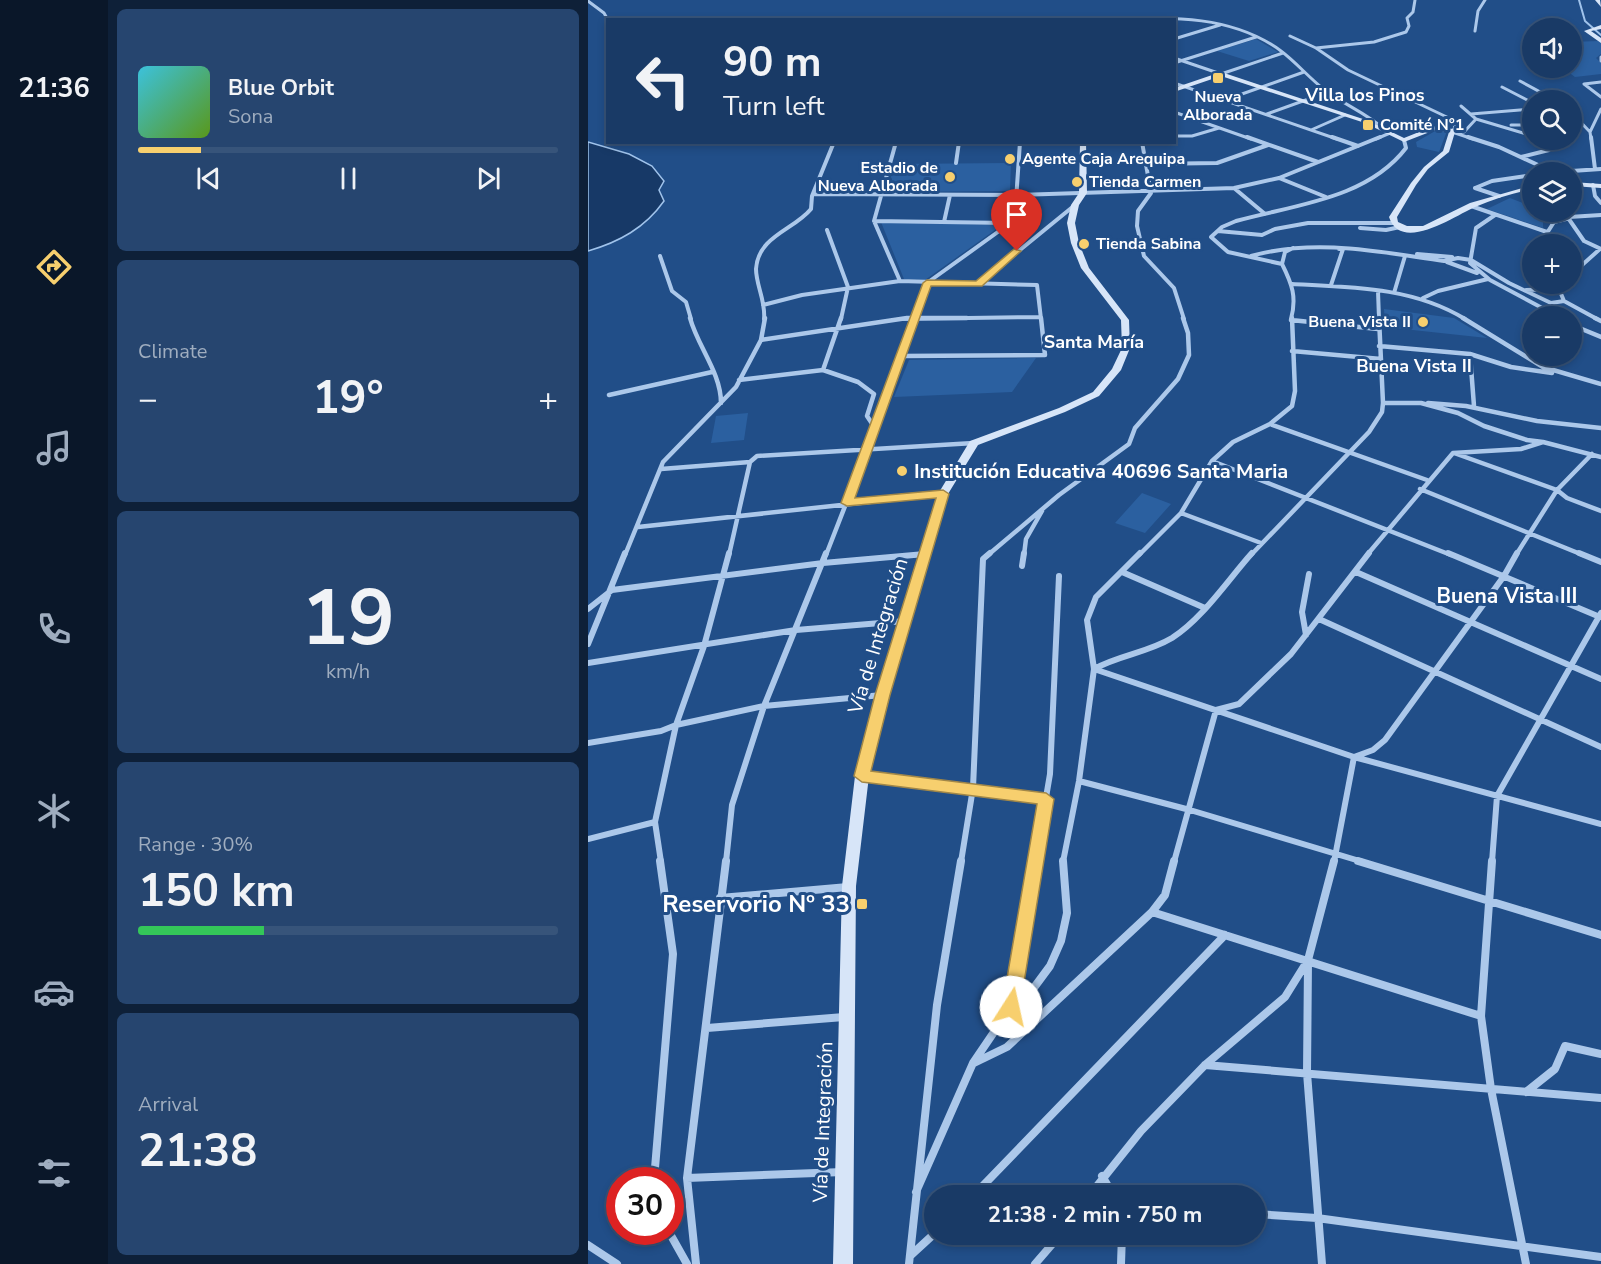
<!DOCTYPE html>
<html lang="en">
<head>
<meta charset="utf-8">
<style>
	body { margin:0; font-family:"Nunito Sans",sans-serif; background:#26456f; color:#f1f3f6; height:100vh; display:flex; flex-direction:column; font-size:22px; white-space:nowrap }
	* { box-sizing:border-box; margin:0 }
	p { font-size:20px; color:#9fadbf }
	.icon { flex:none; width:33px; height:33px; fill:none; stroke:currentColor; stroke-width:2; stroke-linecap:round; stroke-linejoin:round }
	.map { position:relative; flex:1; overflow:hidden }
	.panel { display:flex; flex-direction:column; gap:9px; padding:9px; background:#0e2038; width:480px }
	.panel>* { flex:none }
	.banner { position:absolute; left:18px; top:18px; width:570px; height:126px; border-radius:0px; box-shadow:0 3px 9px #0003,0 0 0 2px #37547a; background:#193a66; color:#f1f3f6; overflow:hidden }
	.tools { position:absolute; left:934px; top:18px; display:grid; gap:12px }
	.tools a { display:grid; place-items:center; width:60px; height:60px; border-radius:50%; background:#193a66; box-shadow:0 3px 9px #0003,0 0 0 2px #37547a; font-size:30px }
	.speed { position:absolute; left:18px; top:1167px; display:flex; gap:12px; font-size:30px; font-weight:700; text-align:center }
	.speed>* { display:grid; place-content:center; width:78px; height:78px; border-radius:50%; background:#193a66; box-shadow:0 3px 9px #0003,0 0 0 2px #37547a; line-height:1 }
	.speed .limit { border:9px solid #d22; background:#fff; color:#111 }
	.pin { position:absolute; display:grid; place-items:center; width:51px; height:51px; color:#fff; margin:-62px -26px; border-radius:50% 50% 50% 0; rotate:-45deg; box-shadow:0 0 6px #0007 }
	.pin .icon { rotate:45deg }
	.me { position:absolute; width:66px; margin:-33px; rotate:10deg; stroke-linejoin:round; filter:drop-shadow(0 0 4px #0008) }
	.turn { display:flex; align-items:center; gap:21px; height:126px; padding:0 18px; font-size:27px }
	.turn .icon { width:78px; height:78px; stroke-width:2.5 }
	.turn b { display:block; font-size:42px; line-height:51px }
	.big { font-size:45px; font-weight:700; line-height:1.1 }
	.panel .tile { flex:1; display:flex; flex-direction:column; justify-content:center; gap:9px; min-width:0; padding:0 21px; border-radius:9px; background:#26456f }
	.panel .dial { align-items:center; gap:0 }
	.dial b { font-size:78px; line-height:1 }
	.song { display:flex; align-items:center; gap:18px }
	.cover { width:72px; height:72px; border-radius:9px; background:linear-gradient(135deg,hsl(190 70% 55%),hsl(90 70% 35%)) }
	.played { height:6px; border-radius:3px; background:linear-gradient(90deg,#f7cf6e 15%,#37547a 15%) }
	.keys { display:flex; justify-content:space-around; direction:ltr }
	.heat { display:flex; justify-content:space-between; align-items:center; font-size:33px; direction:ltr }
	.charge { height:9px; border-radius:4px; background:linear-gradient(90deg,#34c759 30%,#37547a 0) }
	.trip { position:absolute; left:336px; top:1185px; width:342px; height:60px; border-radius:30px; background:#193a66; box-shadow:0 3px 9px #0003,0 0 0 2px #37547a; font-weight:700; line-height:60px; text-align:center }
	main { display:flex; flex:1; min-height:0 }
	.menu { display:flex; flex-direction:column; width:108px; justify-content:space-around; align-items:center; background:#0a1729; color:#9fadbf }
	.menu .icon { width:42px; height:42px }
	.menu .active { color:#f7cf6e }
	.menu b { font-size:27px; color:#f1f3f6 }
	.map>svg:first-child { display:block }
	.green { fill:#2b60a0 }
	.water { fill:#173967; stroke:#a0c3eb; stroke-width:1.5 }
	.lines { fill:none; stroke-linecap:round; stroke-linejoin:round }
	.stream { stroke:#a0c3eb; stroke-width:2 }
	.street-far4 { stroke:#acc8ea; stroke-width:3 }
	.street-far3 { stroke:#acc8ea; stroke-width:4 }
	.street-far2 { stroke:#acc8ea; stroke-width:4.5 }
	.street-far1 { stroke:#acc8ea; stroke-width:6 }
	.street { stroke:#acc8ea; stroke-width:8 }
	.secondary { fill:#d7e5f8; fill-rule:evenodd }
	.route { fill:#f7cf6e; stroke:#a18748; stroke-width:1.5 }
	.poi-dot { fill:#f7cf6e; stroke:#214e88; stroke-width:2 }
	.labels { text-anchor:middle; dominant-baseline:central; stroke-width:6; stroke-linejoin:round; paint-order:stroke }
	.far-poi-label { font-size:16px; font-weight:bold; fill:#fff; stroke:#214e88; text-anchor:start }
	.far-neighbourhood-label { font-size:18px; font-weight:bold; fill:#fff; stroke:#214e88 }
	.poi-label { font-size:20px; font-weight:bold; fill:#fff; stroke:#214e88; text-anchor:start }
	.street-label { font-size:20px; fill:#fff; stroke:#214e88 }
	.neighbourhood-label { font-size:21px; font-weight:bold; fill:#fff; stroke:#214e88 }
	.near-poi-label { font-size:24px; font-weight:bold; fill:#fff; stroke:#214e88; text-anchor:end }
</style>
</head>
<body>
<main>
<nav class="menu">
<b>21:36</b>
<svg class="icon active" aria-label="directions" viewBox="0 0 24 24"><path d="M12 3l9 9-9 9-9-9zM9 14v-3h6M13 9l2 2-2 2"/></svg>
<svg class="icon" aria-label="music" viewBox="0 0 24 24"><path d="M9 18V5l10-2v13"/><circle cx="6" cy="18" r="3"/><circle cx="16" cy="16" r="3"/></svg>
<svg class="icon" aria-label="phone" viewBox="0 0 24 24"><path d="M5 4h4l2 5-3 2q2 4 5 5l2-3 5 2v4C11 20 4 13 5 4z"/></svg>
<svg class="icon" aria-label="climate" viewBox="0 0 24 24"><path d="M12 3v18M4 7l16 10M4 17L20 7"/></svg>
<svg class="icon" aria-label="car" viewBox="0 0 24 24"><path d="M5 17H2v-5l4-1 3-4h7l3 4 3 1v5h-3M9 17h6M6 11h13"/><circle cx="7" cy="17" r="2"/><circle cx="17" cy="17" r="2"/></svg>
<svg class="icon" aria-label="filters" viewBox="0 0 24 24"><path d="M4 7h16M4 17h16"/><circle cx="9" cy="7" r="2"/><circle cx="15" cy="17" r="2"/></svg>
</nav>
<section class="panel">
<div class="tile">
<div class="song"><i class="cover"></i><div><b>Blue Orbit</b><p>Sona</p></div></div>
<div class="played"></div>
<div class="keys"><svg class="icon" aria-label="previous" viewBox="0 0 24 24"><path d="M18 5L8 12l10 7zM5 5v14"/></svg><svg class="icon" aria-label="pause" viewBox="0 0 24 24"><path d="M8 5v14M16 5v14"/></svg><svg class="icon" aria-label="next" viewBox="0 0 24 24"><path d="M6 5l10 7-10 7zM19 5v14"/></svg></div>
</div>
<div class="tile"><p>Climate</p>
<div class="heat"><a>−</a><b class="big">19°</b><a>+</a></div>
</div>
<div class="tile dial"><b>19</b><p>km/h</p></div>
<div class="tile"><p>Range · 30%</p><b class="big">150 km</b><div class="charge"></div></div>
<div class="tile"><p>Arrival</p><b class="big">21:38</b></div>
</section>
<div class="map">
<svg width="1013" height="1264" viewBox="0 0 1013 1264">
	<rect width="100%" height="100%" fill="#214e88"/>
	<path class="green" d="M668 39 690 52 661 61 629 51Z
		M1010 41 1013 42V54L1008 58 1013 63V74L987 77 975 68H984V42Z
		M849 130 859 131 851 152 829 147 828 142Z
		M423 163 422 191 298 192 307 164Z
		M922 198 945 207V212H955V228L899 209Z
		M293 222 414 225 337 280 316 279Z
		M796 309 866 318 899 338 797 327Z
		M448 358 424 392 306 397 321 360Z
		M160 413 156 440 123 443 128 416Z
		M554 493 583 504 557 533 527 523Z"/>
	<path class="water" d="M0 142 41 154 64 166 76 181 71 190 76 201C57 228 31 242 0 251Z"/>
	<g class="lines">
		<path class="stream" d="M991 0 997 21 1013 35"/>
		<path class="street-far4" d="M0 1 16 13 20 20
			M528 20C583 16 646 16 693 51 709 63 722 79 738 91 757 105 778 113 796 129
			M887 31 890 11 897 0
			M702 36 728 48 760 70 863 119 867 127 864 132
			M586 39 632 25
			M728 48 786 42 818 32 821 26 819 18 825 12 827 0
			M1013 57V61
			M586 58 633 74 695 53
			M586 63 668 37
			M932 81 967 100
			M586 83 749 139
			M996 84 1013 97
			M996 84 1013 82
			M914 87 945 103
			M637 100 716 72
			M586 112 663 139
			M984 113 1002 132 1003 139
			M679 114 740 92
			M883 114 945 109
			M888 119 945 136
			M923 125H945
			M846 128 863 119
			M723 130 757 115
			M864 132 885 139
			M868 132H876L888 119 873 106
			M1002 132 1013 109
			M586 136H604L631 128
			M788 139 802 133"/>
		<path class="street-far3" d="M659 137 730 162
			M744 137 770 146
			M880 137 911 147 965 172
			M1003 137 1007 169
			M953 140 967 146
			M308 142 286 221 312 281
			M554 142 563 193 550 211 549 226 556 256 586 288 596 319
			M933 157 961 150 972 140
			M368 163 371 142
			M558 164 629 163 680 145
			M969 172 1013 169
			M691 178 738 197
			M1005 185 1007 196 1013 203
			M646 188 677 214
			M887 188 904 181 945 175
			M887 188 911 196
			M225 194 430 195 646 188 691 178 792 137
			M883 206 959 232
			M976 212 996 241 1013 249
			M907 215 888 228 882 263 902 280 969 316
			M981 217 1013 215
			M286 221 420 223
			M356 222 362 195
			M772 228 798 230 812 227
			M239 230 260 287 253 319
			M630 231 674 235 687 229 720 223H807
			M952 244 966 222 982 218
			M829 254 864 257
			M72 256 84 291 98 302 103 319
			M663 256C728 238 791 252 856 261L870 258 883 260 921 283 963 303 971 316
			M859 262 889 273
			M694 264 697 252 705 248
			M943 264 945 256
			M984 274 1012 249
			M390 284 487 205
			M704 284C763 287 825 287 877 319
			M743 285 755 249H751
			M938 290 971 289
			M790 291 791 319
			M806 293 817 256
			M835 298 850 291 900 279
			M976 301 1009 319
			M963 303 976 301 971 289 975 284
			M175 305 214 295 312 281 449 285 453 319
			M176 319C178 302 168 285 168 269 170 236 206 230 223 209L224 196 246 142
			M312 319 453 317
			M327 319 339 283 414 229 427 215 432 142
			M703 319C709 297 704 284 694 264L640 252 623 237 634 227 648 221C706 205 779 199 818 148L816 140"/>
		<path class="street-far2" d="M102 318C110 347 133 373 133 403
			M875 318 955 367 1013 384
			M1007 318 1013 321
			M703 320 790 329
			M984 325 1013 337
			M173 340 319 318H379
			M791 346 882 354 923 367 964 373
			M704 351 793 359
			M882 354 886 406
			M314 356 457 355 453 318
			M235 370 253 318
			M151 380 235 370 270 382 286 394 279 416 287 428
			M21 395 124 372
			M840 403 878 406 949 421 1013 428
			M682 424 839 480
			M955 442 1013 457
			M866 453 969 490 979 498 1013 511
			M624 461 863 555
			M73 469 162 462 169 456 386 443
			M832 489 995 555
			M593 513 673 543
			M50 527 355 494
			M37 555 75 462 148 387 173 340 177 318
			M141 555 162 462
			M238 555 305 383 327 318
			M330 555 337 554
			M400 555 471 495 541 444 547 428 590 379 601 355 600 333 595 318
			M436 555 438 539 454 511
			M551 555 593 513 624 461 645 442 682 424 704 406 707 391 704 318
			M663 555 781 432 794 412 795 403 791 318
			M779 555 865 453 933 449 955 442 939 440 896 426 870 413 833 403H795
			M928 555 969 490 1004 454"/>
		<path class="street-far1" d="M860 553 1012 617
			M991 553 1013 562
			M434 566 436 553
			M534 572 617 608
			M768 572 1013 679
			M0 609 24 590 235 563 337 554
			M731 619 1013 747
			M718 635 714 612 721 574
			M0 644 37 553
			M0 663 208 630 317 621
			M506 669 766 757 1013 824
			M506 669C531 655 559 653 584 638 615 618 639 581 664 553
			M0 743 73 731 88 725 176 706 294 695
			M274 776 458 799
			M491 781 602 810 775 862
			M0 839 67 822
			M73 862 67 822 88 725 116 646 141 553
			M138 862 144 805 176 706 238 553
			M373 862 385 788 395 559 402 553
			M447 862 462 774 471 576
			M475 862 491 781 506 669 499 620 508 597 552 553
			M586 862 628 710 651 704 703 654 781 553
			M746 862 766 757 785 750 797 740 916 576 929 553
			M904 862 909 796 1013 613"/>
		<path class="street" d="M770 861 1013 935
			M904 861 893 1016 903 1089 938 1264
			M132 898 260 887
			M564 912 893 1016
			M720 962 719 1073 734 1264
			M423 1007 447 861
			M119 1028 256 1017
			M386 1063 419 1047 564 912 577 895 586 861
			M617 1065 1013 1098
			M938 1092 967 1069 977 1046 1013 1054
			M514 1176 526 1196
			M99 1178 255 1172
			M66 1180 85 954 72 861
			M328 1192 385 1063 423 1007 442 993 462 966 473 941 479 913 475 861
			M385 1196 637 935
			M501 1196 553 1131 617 1065 697 997 720 960 746 861
			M668 1214 729 1218 1013 1257
			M81 1232 99 1264
			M0 1245 29 1264
			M322 1256 346 1234
			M108 1264 99 1178 138 861
			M321 1264 349 1005 373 861
			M447 1264 473 1234
			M533 1264 534 1234"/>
		<path class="secondary" d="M1007 0H1012L1013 7Z
			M1013 25V29L1003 31 1013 38V43L996 31Z
			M633 72 781 121 816 138 846 126 865 129 867 132 861 152 840 169 828 185 809 217 810 222 819 226H835L882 203 945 185V189C925 193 906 199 887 207 868 215 813 254 801 217L823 183 836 167 855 151 861 132 847 130 816 142 777 123 633 76 586 92V88Z
			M492 142H498L499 193 491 205 487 223 491 243 501 268 541 320 542 348 533 370 511 396 477 412 390 445 360 494 300 695 281 776 268 886 265 1264H245L254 886 267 776 288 695 350 494 382 441 471 408 505 392 524 369 534 348 533 320 493 268 483 243 479 223 483 205 491 193Z
			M984 182 1013 184V188L984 186Z"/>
	</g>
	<path class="route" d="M426 249 433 251 394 286H343L267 498 355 490 361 494 302 695 283 771 458 793 466 799 432 1007 430 1013 423 1016 417 1013 414 1007 449 804 274 782 266 776 287 695 348 498 259 506 253 503 335 283 339 280 388 281Z"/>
	<g class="poi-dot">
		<rect x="624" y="72" width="12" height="12" rx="3"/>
		<rect x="774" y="119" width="12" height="12" rx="3"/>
		<circle cx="422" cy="159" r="6"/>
		<circle cx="362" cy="177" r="6"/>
		<circle cx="489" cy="182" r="6"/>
		<circle cx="496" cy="244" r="6"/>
		<circle cx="835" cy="322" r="6"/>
		<circle cx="314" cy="471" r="6"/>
		<rect x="268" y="898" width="12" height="12" rx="3"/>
	</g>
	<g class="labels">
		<g class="far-poi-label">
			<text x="630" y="97" text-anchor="middle">Nueva<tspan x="630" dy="18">Alborada</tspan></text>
			<text x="792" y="125">Comité N°1</text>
			<text x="434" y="159">Agente Caja Arequipa</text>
			<text x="350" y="168" text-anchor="end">Estadio de<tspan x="350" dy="18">Nueva Alborada</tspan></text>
			<text x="501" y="182">Tienda Carmen</text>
			<text x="508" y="244">Tienda Sabina</text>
			<text x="823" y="322" text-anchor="end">Buena Vista II</text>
		</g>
		<g class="far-neighbourhood-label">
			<text x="777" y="95">Villa los Pinos</text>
			<text x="506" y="342">Santa María</text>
			<text x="826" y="366">Buena Vista II</text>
		</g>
		<g class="poi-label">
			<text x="326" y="471">Institución Educativa 40696 Santa Maria</text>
		</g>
		<g class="street-label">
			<text transform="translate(290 636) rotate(-73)">Vía de Integración</text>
			<text transform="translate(235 1122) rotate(-88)">Vía de Integración</text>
		</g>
		<g class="neighbourhood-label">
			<text x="919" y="596">Buena Vista III</text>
		</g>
		<g class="near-poi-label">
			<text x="262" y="904">Reservorio Nº 33</text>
		</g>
	</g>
</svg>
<div class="tools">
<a><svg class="icon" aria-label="sound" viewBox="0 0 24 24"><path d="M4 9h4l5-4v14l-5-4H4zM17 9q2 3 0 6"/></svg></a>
<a><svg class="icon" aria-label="search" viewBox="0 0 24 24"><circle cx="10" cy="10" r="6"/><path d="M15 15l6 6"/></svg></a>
<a><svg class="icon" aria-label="layers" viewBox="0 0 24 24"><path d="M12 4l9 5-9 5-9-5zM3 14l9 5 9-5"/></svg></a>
<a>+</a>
<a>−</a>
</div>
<div class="speed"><div class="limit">30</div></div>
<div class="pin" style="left:429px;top:251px;background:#d93025"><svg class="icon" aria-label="arrive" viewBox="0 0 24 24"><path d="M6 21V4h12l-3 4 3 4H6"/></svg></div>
<svg class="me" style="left:423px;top:1007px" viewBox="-20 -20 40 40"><circle r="19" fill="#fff"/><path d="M0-13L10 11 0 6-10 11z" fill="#f7cf6e"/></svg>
<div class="trip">21:38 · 2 min · 750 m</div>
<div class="banner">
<div class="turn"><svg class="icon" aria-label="left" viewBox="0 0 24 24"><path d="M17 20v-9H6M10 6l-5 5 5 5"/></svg><div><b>90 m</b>Turn left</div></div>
</div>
</div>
</main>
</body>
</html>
